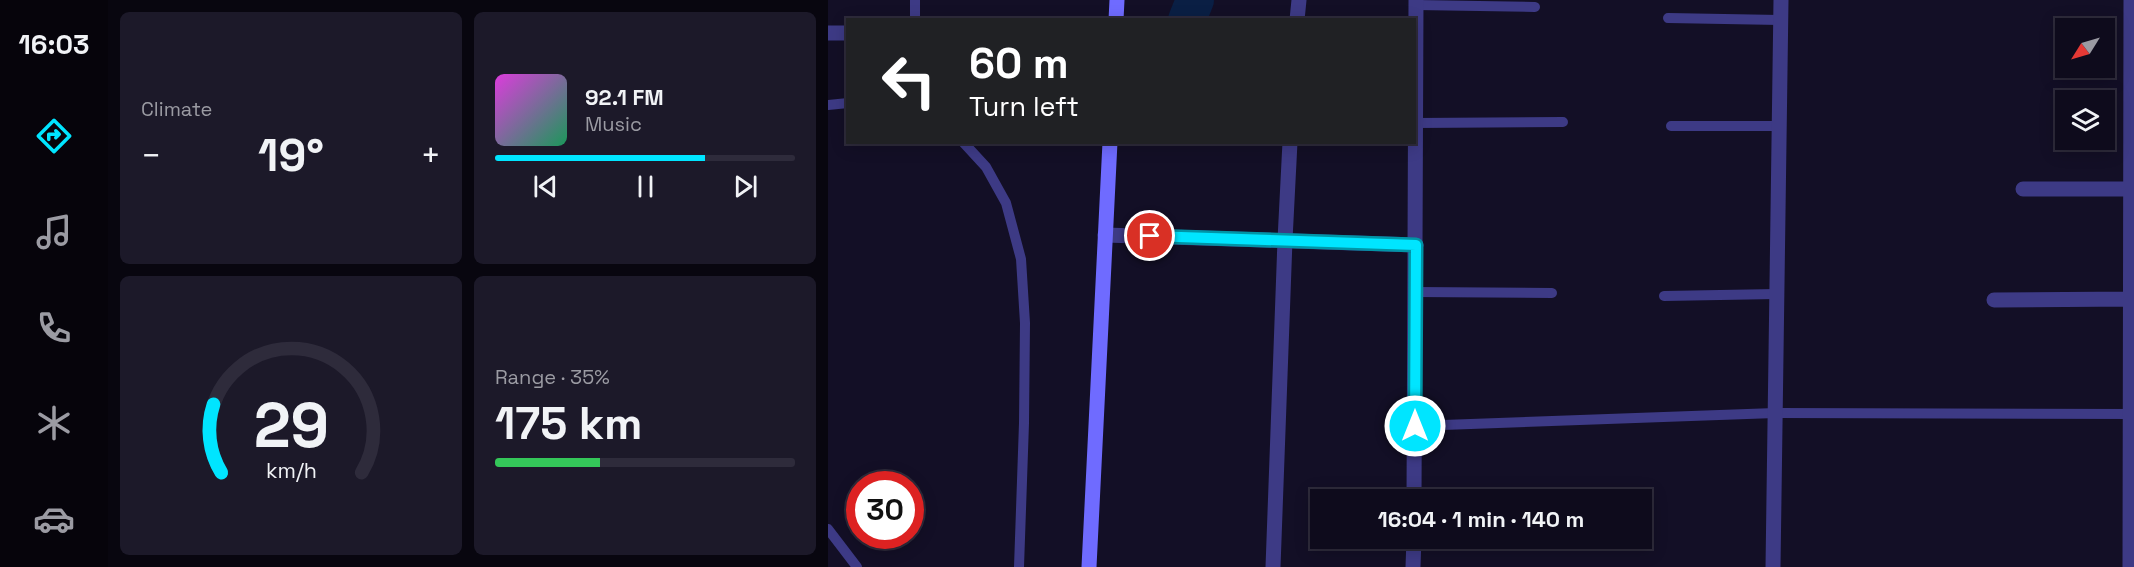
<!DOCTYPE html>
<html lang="en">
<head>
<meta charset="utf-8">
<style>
	body { margin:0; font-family:"Space Grotesk",sans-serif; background:#1c1929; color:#f1f3f6; height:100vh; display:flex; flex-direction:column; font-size:22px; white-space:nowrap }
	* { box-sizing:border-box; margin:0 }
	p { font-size:20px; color:#9b9ba3 }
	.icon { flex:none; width:33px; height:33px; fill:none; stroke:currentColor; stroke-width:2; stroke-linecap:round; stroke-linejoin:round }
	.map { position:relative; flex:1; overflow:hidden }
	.details { display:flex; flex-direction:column; gap:12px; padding:12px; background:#08060f; width:720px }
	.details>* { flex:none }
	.hud { position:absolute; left:18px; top:18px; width:570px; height:126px; border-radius:0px; box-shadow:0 3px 15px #0003,0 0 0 2px #2e2b3b; background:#202124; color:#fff; overflow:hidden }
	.needle { width:39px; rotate:233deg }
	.tools { position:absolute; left:1227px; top:18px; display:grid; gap:12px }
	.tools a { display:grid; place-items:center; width:60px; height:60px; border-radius:0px; background:#0e0b1c; box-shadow:0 3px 15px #0003,0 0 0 2px #2e2b3b; font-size:30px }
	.speed { position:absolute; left:18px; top:471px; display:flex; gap:12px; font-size:30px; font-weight:700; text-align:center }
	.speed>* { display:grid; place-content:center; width:78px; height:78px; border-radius:50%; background:#0e0b1c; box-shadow:0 3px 15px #0003,0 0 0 2px #2e2b3b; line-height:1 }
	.speed .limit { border:9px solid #d22; background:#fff; color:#111 }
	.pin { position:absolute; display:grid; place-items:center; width:51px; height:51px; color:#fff; margin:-26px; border:3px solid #fff; border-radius:50%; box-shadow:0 2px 6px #0007 }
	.me { position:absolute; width:66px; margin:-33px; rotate:0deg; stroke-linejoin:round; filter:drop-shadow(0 0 4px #0008) }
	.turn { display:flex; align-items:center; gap:21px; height:126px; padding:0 24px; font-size:27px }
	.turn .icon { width:78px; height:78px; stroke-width:2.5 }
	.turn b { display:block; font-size:42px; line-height:51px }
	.big { font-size:45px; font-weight:600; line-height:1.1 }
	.details .card { flex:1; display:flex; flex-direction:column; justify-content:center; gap:9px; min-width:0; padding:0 21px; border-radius:9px; background:#1c1929 }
	.details .dial { align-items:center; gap:0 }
	.dial svg { height:156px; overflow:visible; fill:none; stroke:#2e2b3b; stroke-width:7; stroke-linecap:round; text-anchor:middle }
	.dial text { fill:#f1f3f6; stroke:none }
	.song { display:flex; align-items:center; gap:18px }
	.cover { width:72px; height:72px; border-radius:9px; background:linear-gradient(135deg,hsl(300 70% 55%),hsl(150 70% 35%)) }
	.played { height:6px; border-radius:3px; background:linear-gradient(90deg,#00e5ff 70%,#2e2b3b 70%) }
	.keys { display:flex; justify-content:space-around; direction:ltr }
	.heat { display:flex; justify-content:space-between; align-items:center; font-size:33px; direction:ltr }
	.charge { height:9px; border-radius:4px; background:linear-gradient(90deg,#34c759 35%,#2e2b3b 0) }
	.details .tiles { flex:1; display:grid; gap:12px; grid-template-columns:repeat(2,1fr) }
	.trip { position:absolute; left:482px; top:489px; width:342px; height:60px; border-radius:0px; background:#0e0b1c; box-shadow:0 3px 15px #0003,0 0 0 2px #2e2b3b; font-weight:600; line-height:60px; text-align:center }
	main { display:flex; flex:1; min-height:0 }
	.tab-bar { display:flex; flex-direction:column; width:108px; justify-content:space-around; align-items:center; background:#06040b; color:#9b9ba3 }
	.tab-bar .icon { width:42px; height:42px }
	.tab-bar .active { color:#00e5ff }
	.tab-bar b { font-size:27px; color:#f1f3f6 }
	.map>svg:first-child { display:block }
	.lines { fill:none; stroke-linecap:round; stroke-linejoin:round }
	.river { stroke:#0a1f44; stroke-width:38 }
	.lane { stroke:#3d3a85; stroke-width:10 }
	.street { stroke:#3d3a85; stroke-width:15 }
	.secondary { stroke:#6f6bff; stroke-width:15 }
	.route-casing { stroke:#0095a6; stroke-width:15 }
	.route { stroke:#00e5ff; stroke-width:10 }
</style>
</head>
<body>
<main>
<nav class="tab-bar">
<b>16:03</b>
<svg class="icon active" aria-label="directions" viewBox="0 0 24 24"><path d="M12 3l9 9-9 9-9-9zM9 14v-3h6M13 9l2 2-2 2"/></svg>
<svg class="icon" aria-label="music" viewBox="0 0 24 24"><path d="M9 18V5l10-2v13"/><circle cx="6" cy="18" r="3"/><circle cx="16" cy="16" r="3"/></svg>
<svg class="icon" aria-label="phone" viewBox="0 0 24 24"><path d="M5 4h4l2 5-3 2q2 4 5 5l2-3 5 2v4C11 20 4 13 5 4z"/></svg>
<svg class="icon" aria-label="climate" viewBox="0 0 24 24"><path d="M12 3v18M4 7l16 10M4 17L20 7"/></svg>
<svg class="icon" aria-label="car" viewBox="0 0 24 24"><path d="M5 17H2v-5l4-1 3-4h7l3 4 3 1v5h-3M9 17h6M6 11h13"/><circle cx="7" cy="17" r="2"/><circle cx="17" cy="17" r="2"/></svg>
</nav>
<section class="details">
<div class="tiles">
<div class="card"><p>Climate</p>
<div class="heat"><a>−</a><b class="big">19°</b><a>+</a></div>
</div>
<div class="card">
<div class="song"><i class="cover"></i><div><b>92.1 FM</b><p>Music</p></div></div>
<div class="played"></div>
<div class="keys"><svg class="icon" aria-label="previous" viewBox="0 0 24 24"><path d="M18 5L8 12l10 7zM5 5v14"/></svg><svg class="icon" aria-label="pause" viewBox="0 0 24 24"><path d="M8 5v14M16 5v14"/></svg><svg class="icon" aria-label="next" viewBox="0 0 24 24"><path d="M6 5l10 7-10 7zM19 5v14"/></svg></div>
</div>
<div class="card dial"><svg viewBox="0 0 100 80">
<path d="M14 69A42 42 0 1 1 86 69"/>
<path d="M14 69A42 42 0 0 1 10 34" stroke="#00e5ff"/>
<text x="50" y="56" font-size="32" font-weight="700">29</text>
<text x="50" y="72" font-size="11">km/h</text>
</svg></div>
<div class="card"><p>Range · 35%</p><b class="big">175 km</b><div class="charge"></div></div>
</div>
</section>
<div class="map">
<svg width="1306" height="567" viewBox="0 0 1306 567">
	<rect width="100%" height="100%" fill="#130f26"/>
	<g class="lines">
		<path class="river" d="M359 20 367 0"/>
		<path class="lane" d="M588 5 707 7
			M840 18 953 20
			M87 20V0
			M0 105 20 103
			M588 123 735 122
			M843 126H952
			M135 142 158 167 178 203 193 259 197 323 196 423 191 567
			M587 292 724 293
			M836 296 948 294
			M587 426 947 413 1306 414
			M0 529 29 567"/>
		<path class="street" d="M469 20 471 0
			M0 33H20
			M1195 189H1303
			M277 235 588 245
			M1166 300 1303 299
			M586 499 631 500
			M586 500 588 0
			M445 567 457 240 462 142
			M585 567 586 538
			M945 567 953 0
			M1302 567 1303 0"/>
		<path class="secondary" d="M288 20 289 0
			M261 567 282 142"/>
	</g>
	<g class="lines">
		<defs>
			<path id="route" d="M322 236 588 245 587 426"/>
		</defs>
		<use href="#route" class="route-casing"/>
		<use href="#route" class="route"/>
	</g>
</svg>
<div class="tools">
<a><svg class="needle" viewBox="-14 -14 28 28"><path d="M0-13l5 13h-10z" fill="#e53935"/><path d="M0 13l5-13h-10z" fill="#9b9ba3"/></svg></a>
<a><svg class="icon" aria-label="layers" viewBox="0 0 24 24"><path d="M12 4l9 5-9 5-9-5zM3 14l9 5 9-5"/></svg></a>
</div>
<div class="speed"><div class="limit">30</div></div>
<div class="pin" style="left:322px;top:236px;background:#d93025"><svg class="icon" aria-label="arrive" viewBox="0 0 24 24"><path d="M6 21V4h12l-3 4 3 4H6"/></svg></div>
<svg class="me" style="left:587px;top:426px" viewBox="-20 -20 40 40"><circle r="17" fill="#00e5ff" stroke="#fff" stroke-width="3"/><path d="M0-11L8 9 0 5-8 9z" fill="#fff"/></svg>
<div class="trip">16:04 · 1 min · 140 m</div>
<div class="hud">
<div class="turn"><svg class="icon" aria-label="left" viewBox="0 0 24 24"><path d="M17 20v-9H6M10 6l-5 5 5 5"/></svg><div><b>60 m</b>Turn left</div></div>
</div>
</div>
</main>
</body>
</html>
